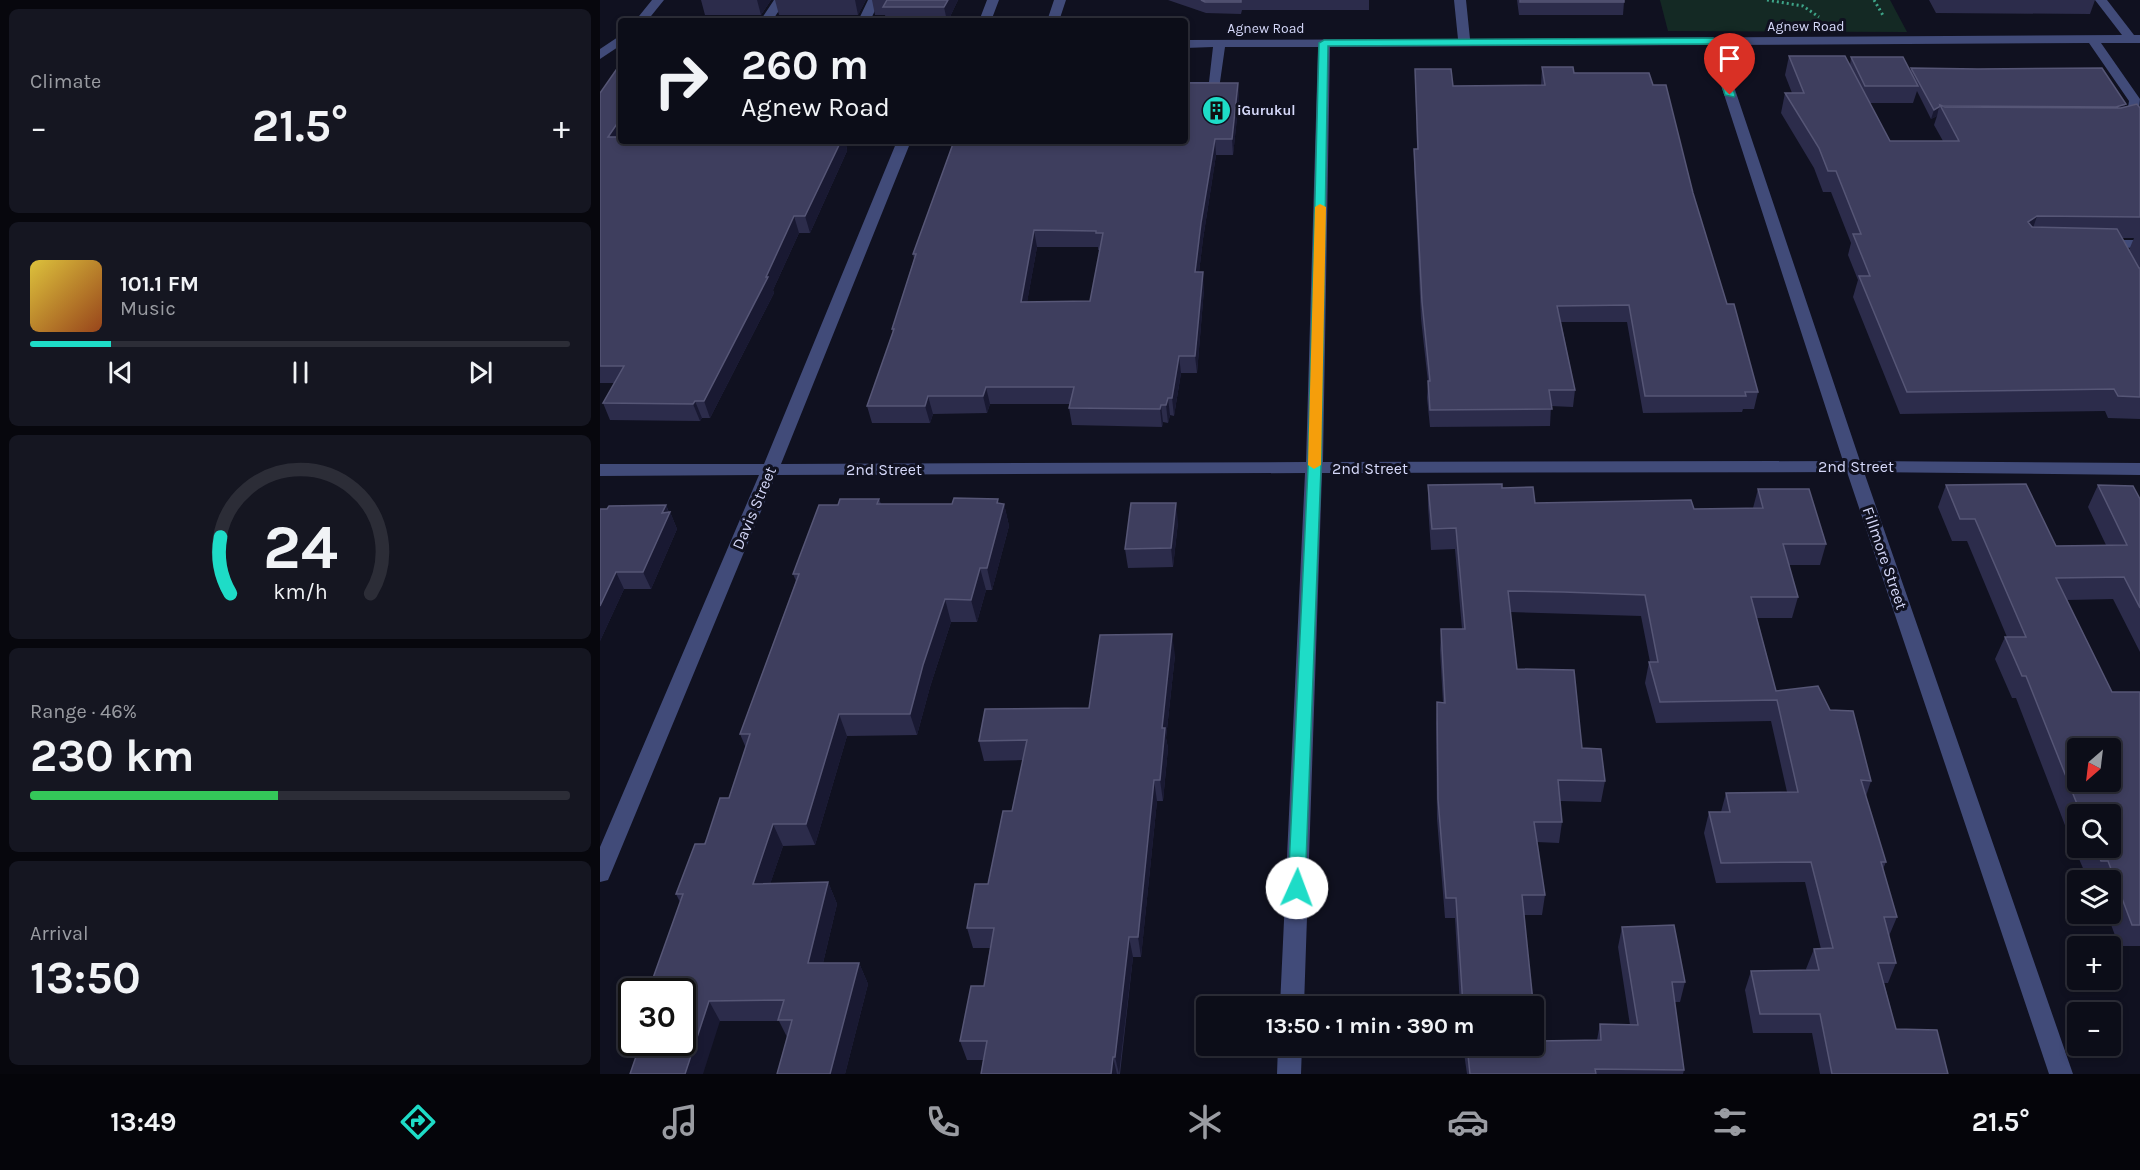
<!DOCTYPE html>
<html lang="en">
<head>
<meta charset="utf-8">
<style>
	body { margin:0; font-family:Karla,sans-serif; background:#151621; color:#f1f3f6; height:100vh; display:flex; flex-direction:column; font-size:22px; white-space:nowrap }
	* { box-sizing:border-box; margin:0 }
	p { font-size:20px; color:#9a9ca2 }
	.icon { flex:none; width:33px; height:33px; fill:none; stroke:currentColor; stroke-width:2; stroke-linecap:round; stroke-linejoin:round }
	.map { position:relative; flex:1; overflow:hidden }
	.details { display:flex; flex-direction:column; gap:9px; padding:9px; background:#07070d; width:600px }
	.details>* { flex:none }
	.banner { position:absolute; left:18px; top:18px; width:570px; height:126px; border-radius:6px; box-shadow:0 3px 9px #0003,0 0 0 2px #2c2d37; background:#0c0d18; color:#f1f3f6; overflow:hidden }
	.needle { width:39px; rotate:208deg }
	.buttons { position:absolute; left:1467px; top:738px; display:grid; gap:12px }
	.buttons a { display:grid; place-items:center; width:54px; height:54px; border-radius:6px; background:#0c0d18; box-shadow:0 3px 9px #0003,0 0 0 2px #2c2d37; font-size:30px }
	.speed { position:absolute; left:18px; top:978px; display:flex; gap:12px; font-size:30px; font-weight:700; text-align:center }
	.speed>* { display:grid; place-content:center; width:78px; height:78px; border-radius:50%; background:#0c0d18; box-shadow:0 3px 9px #0003,0 0 0 2px #2c2d37; line-height:1 }
	.speed .limit { border:3px solid #111; border-radius:9px; background:#fff; color:#111 }
	.pin { position:absolute; display:grid; place-items:center; width:51px; height:51px; color:#fff; margin:-62px -26px; border-radius:50% 50% 50% 0; rotate:-45deg; box-shadow:0 0 6px #0007 }
	.pin .icon { rotate:45deg }
	.me { position:absolute; width:66px; margin:-33px; rotate:2deg; stroke-linejoin:round; filter:drop-shadow(0 0 4px #0008) }
	.turn { display:flex; align-items:center; gap:21px; height:126px; padding:0 24px; font-size:27px }
	.turn .icon { width:78px; height:78px; stroke-width:2.5 }
	.turn b { display:block; font-size:42px; line-height:51px }
	.big { font-size:45px; font-weight:700; line-height:1.1 }
	.details .widget { flex:1; display:flex; flex-direction:column; justify-content:center; gap:9px; min-width:0; padding:0 21px; border-radius:9px; background:#151621 }
	.details .dial { align-items:center; gap:0 }
	.dial svg { height:156px; overflow:visible; fill:none; stroke:#2c2d37; stroke-width:7; stroke-linecap:round; text-anchor:middle }
	.dial text { fill:#f1f3f6; stroke:none }
	.song { display:flex; align-items:center; gap:18px }
	.cover { width:72px; height:72px; border-radius:9px; background:linear-gradient(135deg,hsl(50 70% 55%),hsl(20 70% 35%)) }
	.played { height:6px; border-radius:3px; background:linear-gradient(90deg,#1edcc7 15%,#2c2d37 15%) }
	.keys { display:flex; justify-content:space-around; direction:ltr }
	.heat { display:flex; justify-content:space-between; align-items:center; font-size:33px; direction:ltr }
	.charge { height:9px; border-radius:4px; background:linear-gradient(90deg,#34c759 46%,#2c2d37 0) }
	.trip { position:absolute; left:596px; top:996px; width:348px; height:60px; border-radius:6px; background:#0c0d18; box-shadow:0 3px 9px #0003,0 0 0 2px #2c2d37; font-weight:700; line-height:60px; text-align:center }
	.menu { display:flex; height:96px; justify-content:space-around; align-items:center; background:#05050a; color:#9a9ca2 }
	.menu .icon { width:42px; height:42px }
	.menu .on { color:#1edcc7 }
	.menu b { font-size:27px; color:#f1f3f6 }
	main { display:flex; flex:1; min-height:0 }
	.map>svg:first-child { display:block }
	.green { fill:#142924 }
	.lines { fill:none; stroke-linecap:round; stroke-linejoin:round }
	.path { stroke:#3ea488; stroke-width:3; stroke-dasharray:2 3; stroke-linecap:butt }
	.minor { fill:#414b79; fill-rule:evenodd }
	.wall { fill:#2c2c4b; fill-rule:evenodd }
	.shaded-wall { fill:#191932 }
	.building { fill:#3e3e5e; stroke:#565676; stroke-width:1.5; fill-rule:evenodd }
	.route { fill:#1edcc7; stroke:#148f81; stroke-width:1.5 }
	.slow { fill:#f59e0b }
	.labels { text-anchor:middle; dominant-baseline:central; stroke-width:6; stroke-linejoin:round; paint-order:stroke }
	.far-street-label { font-size:14px; fill:#d5d8f9; stroke:#101120 }
	.far-poi-label { font-size:14px; font-weight:bold; fill:#d5d8f9; stroke:#101120; text-anchor:start }
	.street-label { font-size:16px; fill:#d5d8f9; stroke:#101120 }
</style>
</head>
<body>
<main>
<section class="details">
<div class="widget"><p>Climate</p>
<div class="heat"><a>−</a><b class="big">21.5°</b><a>+</a></div>
</div>
<div class="widget">
<div class="song"><i class="cover"></i><div><b>101.1 FM</b><p>Music</p></div></div>
<div class="played"></div>
<div class="keys"><svg class="icon" aria-label="previous" viewBox="0 0 24 24"><path d="M18 5L8 12l10 7zM5 5v14"/></svg><svg class="icon" aria-label="pause" viewBox="0 0 24 24"><path d="M8 5v14M16 5v14"/></svg><svg class="icon" aria-label="next" viewBox="0 0 24 24"><path d="M6 5l10 7-10 7zM19 5v14"/></svg></div>
</div>
<div class="widget dial"><svg viewBox="0 0 100 80">
<path d="M14 69A42 42 0 1 1 86 69"/>
<path d="M14 69A42 42 0 0 1 9 40" stroke="#1edcc7"/>
<text x="50" y="56" font-size="32" font-weight="700">24</text>
<text x="50" y="72" font-size="11">km/h</text>
</svg></div>
<div class="widget"><p>Range · 46%</p><b class="big">230 km</b><div class="charge"></div></div>
<div class="widget"><p>Arrival</p><b class="big">13:50</b></div>
</section>
<div class="map">
<svg width="1540" height="1074" viewBox="0 0 1540 1074">
	<rect width="100%" height="100%" fill="#101120"/>
	<path class="green" d="M1060 0H1290L1307 32 1068 31Z"/>
	<g class="lines">
		<path class="path" d="M1167 0 1203 6 1219 17
			M1274 0 1284 17"/>
		<path class="minor" d="M52 0H64L47 21H35Z
			M174 0H186L172 21H160Z
			M268 0H280L270 21H258Z
			M387 0H399L391 21H379Z
			M454 0H466L459 21H447Z
			M854 0H866L870 39 1522 35 1495 0H1507L1534 35H1540V43H1501L1540 99 1538 119 1521 124 1514 120 1527 114 1529 101 1489 43 1120 45 1260 461 1540 463V475L1264 472 1473 1074H1449L1247 472 722 473 704 1006H680L705 473 176 475 11 873 8 880 0 882V847L159 475 0 476V464H164L297 141H311L181 464 706 462 718 47H625L619 89 585 90V82H609L613 47 585 48V40L858 39ZM1108 45 1243 461 723 462 730 47Z
			M21 35V45L0 59V49Z
			M1500 240H1540V248L1495 247 1493 244Z
			M678 1046H702L701 1074H677Z"/>
	</g>
	<path class="wall" d="M101 0H171L161 15H105Z
		M175 0H266L258 15H179Z
		M272 0H358L348 21H286L285 15H275Z
		M568 0H769V10H642L641 14 606 13Z
		M917 0H1024V2L1023 15H919Z
		M1329 0H1495L1490 14 1336 13Z
		M1189 56 1250 65 1251 57 1310 72 1311 68 1524 107 1540 108V419L1508 418 1505 411 1300 414 1253 297 1258 280 1248 255 1251 243 1231 192H1223L1214 168 1181 113 1185 93H1192L1185 75ZM1317 91 1331 119 1337 116 1334 125 1343 141H1290L1270 103H1313ZM1522 238H1534L1529 250Z
		M942 67 1053 85 1093 193 1127 304 1158 392 1154 409H1143L1142 412 1043 413 1027 322H961L975 390 973 407 951 406 950 426 830 427 827 398 828 382 821 319 814 165V149H817L815 69 853 86 941 85Z
		M638 83 639 99 633 155H616L603 239 599 272 604 289 597 373H581L574 416 570 415 568 423 563 422 562 427 472 425 469 408 470 404H390L387 413 333 414 330 423H272L267 406 293 333 292 329 314 259 313 254ZM437 247H498V250H500L490 301 427 302Z
		M0 93 21 141 247 142 246 144 247 151 210 233H199L173 290 174 293 110 418H102L100 421 10 420 3 403 15 383H0Z
		M828 485 902 488 935 503 1094 509 1153 508 1158 489 1226 544 1220 565H1189L1198 597 1192 618H1157L1176 691 1230 710 1271 781 1266 796 1286 862 1283 869 1297 917 1289 936 1296 963 1288 983H1284L1296 1029 1348 1074H1220L1212 1033H1153L1145 990 1151 971H1207L1206 969 1214 949H1221L1205 882 1116 883 1104 833 1109 812H1121L1126 793 1187 792 1171 721 1056 723 1045 683 1049 662H1050L1041 616 910 612 917 669 982 748 1005 781 1001 802 960 801 962 822 959 843 937 842 945 895 942 915H924L937 1041 997 1040 1000 1024 1030 1025 1018 947 1022 927 1085 982 1080 1002H1074L1084 1070 1083 1074H867L863 1046H933V1006H860L855 918H845L837 819 836 723 837 702 843 703 840 650 841 629H862L855 549 831 550 828 506Z
		M1346 485 1456 546 1506 545 1488 507 1498 485 1540 499V652L1513 599 1467 600 1512 692H1540V946H1519L1507 914H1510V880H1488L1468 833 1416 698H1412L1395 659 1405 637H1407L1367 541H1352L1338 507ZM1478 814H1510V848H1478Z
		M279 499 281 504H404L409 526 392 590H386L377 622H351L330 687 317 735 247 736 215 845 183 846 170 884 228 882 237 904 223 963H259L268 984 245 1074H177L187 1037 179 1021H120L82 1042 80 902 76 894 129 798 146 748 140 734 196 581 193 574 238 505Z
		M66 505 69 512H70L77 529 51 589H24L0 641 7 509Z
		M578 522 573 567 528 568 525 549Z
		M575 655 566 738 568 748 563 801H557L541 957H533L520 1074H381L383 1060H367L360 1041 384 986 390 948H373L367 928 388 884 412 811 423 760 384 761 379 741 489 708Z"/>
	<path class="shaded-wall" d="M157 0H171L161 15Z
		M255 0H266L258 15Z
		M348 0H358L348 21H347L344 7Z
		M638 83 639 99 633 155 632 139Z
		M1526 104 1522 113 1513 116 1516 107Z
		M1339 107 1337 116 1331 119 1334 110Z
		M21 118V141L8 137Z
		M615 139 616 155 603 239 597 289 595 272 601 223Z
		M240 141H246V144L247 151 210 233 205 216Z
		M194 216 199 233 173 290 174 293 110 418 104 401 166 277Z
		M1437 216 1430 237 1428 222Z
		M434 230 437 247 424 319 421 302Z
		M603 272 604 289 597 373 595 356Z
		M579 356 581 373 574 416 572 398Z
		M386 387 390 404 387 413 383 396Z
		M328 396 333 414 330 423 325 406Z
		M568 398 570 415 568 423 566 405Z
		M95 401 102 418 100 421 93 404Z
		M561 405 563 422 562 427 560 409Z
		M398 499 402 514 404 504 409 526 392 590 387 568Z
		M576 503 578 522 573 567 571 548Z
		M66 505 69 514 70 512 77 529 51 589 43 572Z
		M380 568 386 590 377 622 371 600Z
		M16 572 24 589 0 641V606Z
		M345 599 351 622 330 687 317 735 310 714 323 665Z
		M572 634 575 655 566 738 568 748 563 801 560 780 562 728Z
		M239 714 247 736 215 845 206 824Z
		M554 780 557 801 541 957 538 937Z
		M173 824 183 846 163 905 153 884Z
		M228 882 237 904 218 984 208 963Z
		M529 937 533 957 519 1074 515 1057Z
		M259 963 268 984 245 1074H230Z
		M109 1001 120 1021 103 1074H85Z
		M513 1057 517 1074H511Z"/>
	<path class="building" d="M287 0H348L344 7H283Z
		M601 0H641V2H605Z
		M920 0H1024V2H920Z
		M1189 56H1245L1290 141H1359L1340 105 1345 107 1521 108 1537 104 1540 108V217L1437 216 1428 222 1432 227 1517 229 1539 268H1540V397L1518 396 1514 389 1307 392 1259 276H1270L1253 234H1261L1236 171H1228L1219 148 1185 93H1204Z
		M1251 57H1303L1318 86H1265Z
		M21 63V118L8 137H21V141H241L205 216H194L166 277H168L104 401H95L93 404 3 403 24 366H0V93Z
		M942 67H973L974 73H1049L1053 85H1066L1093 193 1127 304H1134L1158 392H1145L1146 396H1045L1029 305 957 306 975 390H949L952 409 830 410 828 381H830L822 302 814 149H818L815 69H851L853 86 945 85Z
		M1311 68 1378 69 1502 68 1526 104 1516 107 1342 106 1340 105 1339 107 1334 110Z
		M585 83H638L632 139H615L601 223 595 272H603L595 356H579L572 398H568L566 405H561L560 409 469 408 474 387H386L383 396H328L325 406H267L294 329H292L316 254H313L354 141H585ZM434 230 496 231V233H503L490 301 421 302Z
		M902 484V488L933 487 935 503 1091 500 1094 509 1163 508 1158 489H1209L1226 544H1183L1198 597H1151L1176 691 1218 686 1230 710 1253 711 1271 781 1261 780 1286 862H1281L1297 917H1284L1296 963H1278L1296 1029 1337 1030 1348 1074H1232L1220 1014H1160L1151 971 1219 970 1214 949 1233 948 1211 862 1121 863 1109 812H1130L1126 793 1198 792 1177 700 1060 702 1049 662H1058L1045 595 963 592 908 591 917 669 974 670 982 748 1001 749 1005 781 958 780 962 822H934L945 895H922L937 1041 1001 1040 1000 1024 1038 1025 1022 927 1074 925 1085 982H1072L1084 1070 995 1069 996 1074H870L867 1046H933V1006H863L856 898H846L838 799 837 702 845 703 841 629H865L856 528 832 529 828 485Z
		M1426 484 1456 546 1527 545 1498 485 1533 486 1540 499V608L1524 577 1456 578 1512 692H1540V925H1532L1508 861H1501L1495 848H1510V814H1481L1426 676H1422L1405 637H1426L1375 519H1360L1346 485ZM1478 748H1510V782H1478Z
		M354 498 398 499 397 503 404 504 387 568H380L371 600 345 599 323 665 310 714H239L206 824H173L153 884 228 882 208 963H259L230 1074H177L192 1020H178L184 1000 109 1001 85 1074H30L41 1042H82V992H48L83 894H76L95 844H105L120 798H129L150 734H140L199 574H193L219 505H238L240 499H279L277 504H352Z
		M531 503H576L571 548 525 549Z
		M66 505 62 513 70 512 43 572H16L0 606V509H7L9 506Z
		M572 634 562 728H565L560 780H554L538 937H529L515 1057H513L511 1074H381L387 1041H360L371 986H384L394 928H367L375 884H388L403 811H412L427 740 379 741 385 709 489 708 500 635Z"/>
	<path class="route" d="M1113 38 1117 41 1135 95 1134 97 1125 95 1109 44 728 46 721 468 705 888 703 893 697 895 691 893 688 888 708 468 719 43 724 40Z"/>
	<path class="slow" d="M720 204 726 207 721 465 714 469 708 465 715 207Z"/>
	<defs>
		<symbol id="building-disc" viewBox="-11 -11 22 22"><circle r="9.5" fill="#1edcc7" stroke="#101120"/><path d="M-4-6H4V6H1V3H-1V6H-4ZM-2.5-4.3h1.7v1.8h-1.7ZM.8-4.3h1.7v1.8H.8ZM-2.5-1h1.7V.8h-1.7ZM.8-1h1.7V.8H.8Z" fill="#111"/></symbol>
	</defs>
	<g fill-rule="evenodd">
		<use href="#building-disc" x="600" y="94" width="33" height="33"/>
	</g>
	<g class="labels">
		<g class="far-street-label">
			<text x="1206" y="26">Agnew Road</text>
			<text x="666" y="28">Agnew Road</text>
		</g>
		<g class="far-poi-label">
			<text x="637" y="110">iGurukul</text>
		</g>
		<g class="street-label">
			<text x="1256" y="466">2nd Street</text>
			<text x="770" y="468">2nd Street</text>
			<text x="284" y="469">2nd Street</text>
			<text transform="translate(154 508) rotate(-67)">Davis Street</text>
			<text transform="translate(1285 558) rotate(71)">Fillmore Street</text>
		</g>
	</g>
</svg>
<div class="buttons">
<a><svg class="needle" viewBox="-14 -14 28 28"><path d="M0-13l5 13h-10z" fill="#e53935"/><path d="M0 13l5-13h-10z" fill="#9a9ca2"/></svg></a>
<a><svg class="icon" aria-label="search" viewBox="0 0 24 24"><circle cx="10" cy="10" r="6"/><path d="M15 15l6 6"/></svg></a>
<a><svg class="icon" aria-label="layers" viewBox="0 0 24 24"><path d="M12 4l9 5-9 5-9-5zM3 14l9 5 9-5"/></svg></a>
<a>+</a>
<a>−</a>
</div>
<div class="speed"><div class="limit">30</div></div>
<div class="pin" style="left:1130px;top:95px;background:#d93025"><svg class="icon" aria-label="arrive" viewBox="0 0 24 24"><path d="M6 21V4h12l-3 4 3 4H6"/></svg></div>
<svg class="me" style="left:697px;top:888px" viewBox="-20 -20 40 40"><circle r="19" fill="#fff"/><path d="M0-13L10 11 0 6-10 11z" fill="#1edcc7"/></svg>
<div class="trip">13:50 · 1 min · 390 m</div>
<div class="banner">
<div class="turn"><svg class="icon" aria-label="right" viewBox="0 0 24 24"><path d="M7 20v-9h11M14 6l5 5-5 5"/></svg><div><b>260 m</b>Agnew Road</div></div>
</div>
</div>
</main>
<nav class="menu">
<b>13:49</b>
<svg class="icon on" aria-label="directions" viewBox="0 0 24 24"><path d="M12 3l9 9-9 9-9-9zM9 14v-3h6M13 9l2 2-2 2"/></svg>
<svg class="icon" aria-label="music" viewBox="0 0 24 24"><path d="M9 18V5l10-2v13"/><circle cx="6" cy="18" r="3"/><circle cx="16" cy="16" r="3"/></svg>
<svg class="icon" aria-label="phone" viewBox="0 0 24 24"><path d="M5 4h4l2 5-3 2q2 4 5 5l2-3 5 2v4C11 20 4 13 5 4z"/></svg>
<svg class="icon" aria-label="climate" viewBox="0 0 24 24"><path d="M12 3v18M4 7l16 10M4 17L20 7"/></svg>
<svg class="icon" aria-label="car" viewBox="0 0 24 24"><path d="M5 17H2v-5l4-1 3-4h7l3 4 3 1v5h-3M9 17h6M6 11h13"/><circle cx="7" cy="17" r="2"/><circle cx="17" cy="17" r="2"/></svg>
<svg class="icon" aria-label="filters" viewBox="0 0 24 24"><path d="M4 7h16M4 17h16"/><circle cx="9" cy="7" r="2"/><circle cx="15" cy="17" r="2"/></svg>
<b>21.5°</b>
</nav>
</body>
</html>
